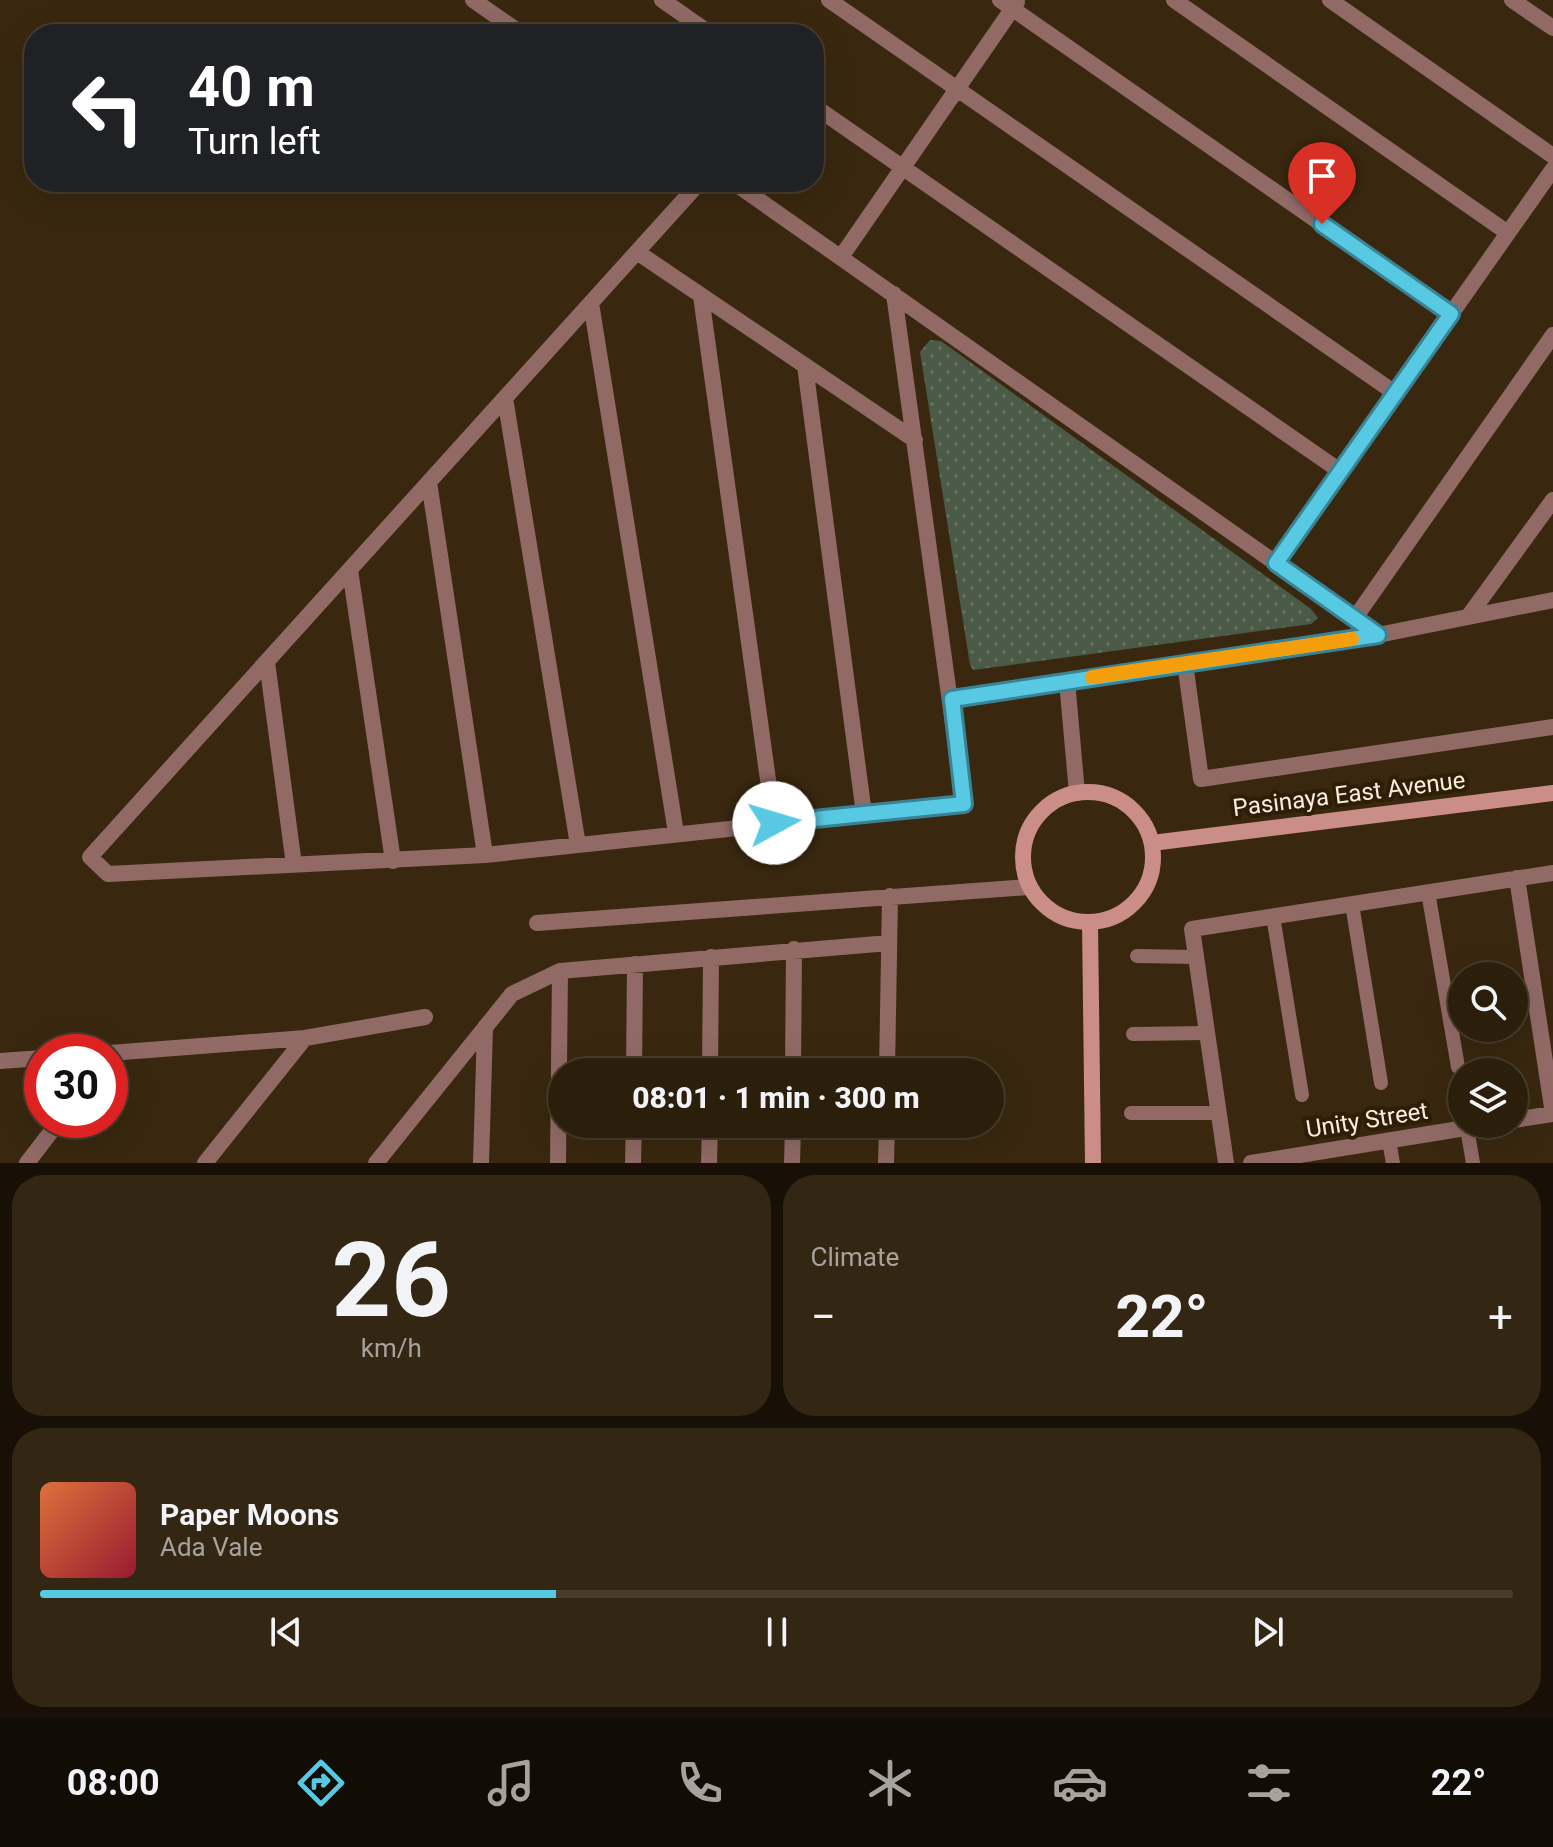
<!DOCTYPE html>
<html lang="en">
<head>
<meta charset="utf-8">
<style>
	body { margin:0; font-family:Roboto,sans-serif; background:#332714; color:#f1f3f6; height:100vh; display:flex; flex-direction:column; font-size:30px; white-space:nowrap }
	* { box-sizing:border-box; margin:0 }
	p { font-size:26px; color:#a6a29d }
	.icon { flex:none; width:44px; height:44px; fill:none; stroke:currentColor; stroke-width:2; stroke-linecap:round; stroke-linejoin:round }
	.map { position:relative; height:1163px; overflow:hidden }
	.panel { display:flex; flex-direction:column; gap:12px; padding:12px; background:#181006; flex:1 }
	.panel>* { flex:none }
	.top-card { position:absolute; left:24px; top:24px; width:800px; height:168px; border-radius:32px; box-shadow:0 8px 32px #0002,0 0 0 2px #473c2c; background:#202124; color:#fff; overflow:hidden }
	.fabs { position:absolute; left:1448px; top:962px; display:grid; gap:16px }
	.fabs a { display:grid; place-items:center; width:80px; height:80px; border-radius:50%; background:#2b1e0b; box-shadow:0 8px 32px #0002,0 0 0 2px #473c2c; font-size:40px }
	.speed { position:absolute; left:24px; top:1034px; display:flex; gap:16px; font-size:40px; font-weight:700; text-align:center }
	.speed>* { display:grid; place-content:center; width:104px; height:104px; border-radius:50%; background:#2b1e0b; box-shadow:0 8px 32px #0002,0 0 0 2px #473c2c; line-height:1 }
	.speed .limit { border:12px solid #d22; background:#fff; color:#111 }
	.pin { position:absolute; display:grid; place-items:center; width:68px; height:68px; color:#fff; margin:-82px -34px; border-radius:50% 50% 50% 0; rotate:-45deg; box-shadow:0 0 8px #0007 }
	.pin .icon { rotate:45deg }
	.me { position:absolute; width:88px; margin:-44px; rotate:84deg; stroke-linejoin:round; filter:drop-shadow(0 0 6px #0008) }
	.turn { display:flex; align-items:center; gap:28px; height:168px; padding:0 32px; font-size:36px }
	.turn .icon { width:104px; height:104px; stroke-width:2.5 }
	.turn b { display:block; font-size:56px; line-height:68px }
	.big { font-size:60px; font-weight:800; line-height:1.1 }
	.panel .card { flex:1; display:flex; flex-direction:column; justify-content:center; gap:12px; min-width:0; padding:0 28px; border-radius:32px; background:#332714 }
	.panel .dial { align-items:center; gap:0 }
	.dial b { font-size:104px; line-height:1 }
	.song { display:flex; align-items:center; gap:24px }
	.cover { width:96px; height:96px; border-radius:12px; background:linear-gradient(135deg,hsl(20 70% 55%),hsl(350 70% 35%)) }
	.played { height:8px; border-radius:4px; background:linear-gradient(90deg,#57c9e3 35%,#473c2c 35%) }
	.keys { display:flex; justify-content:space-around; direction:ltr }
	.heat { display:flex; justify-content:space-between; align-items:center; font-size:44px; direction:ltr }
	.panel .tiles { flex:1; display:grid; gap:12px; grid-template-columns:1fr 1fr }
	.card:last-child { grid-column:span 2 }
	.trip { position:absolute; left:548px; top:1058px; width:456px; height:80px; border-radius:40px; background:#2b1e0b; box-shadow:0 8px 32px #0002,0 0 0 2px #473c2c; font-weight:800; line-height:80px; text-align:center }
	.menu { display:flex; height:128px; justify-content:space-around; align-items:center; background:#110c04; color:#a6a29d }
	.menu .icon { width:56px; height:56px }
	.menu .selected { color:#57c9e3 }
	.menu b { font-size:36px; color:#f1f3f6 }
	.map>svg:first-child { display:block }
	.grass { fill:url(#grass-dots) }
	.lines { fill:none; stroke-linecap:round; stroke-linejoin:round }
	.lane { stroke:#916a66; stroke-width:14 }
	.street { stroke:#916a66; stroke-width:16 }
	.secondary { stroke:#ca8d87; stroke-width:16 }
	.route-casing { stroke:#398394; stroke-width:20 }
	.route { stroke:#57c9e3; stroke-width:14 }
	.slow { stroke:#f59e0b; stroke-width:14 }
	.labels { text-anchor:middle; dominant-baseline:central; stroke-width:8; stroke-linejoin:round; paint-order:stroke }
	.street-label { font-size:24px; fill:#faeee0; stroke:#2f1e05 }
</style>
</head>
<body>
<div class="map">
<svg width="1553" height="1163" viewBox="0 0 1553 1163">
	<defs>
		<pattern id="grass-dots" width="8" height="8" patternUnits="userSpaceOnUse" patternTransform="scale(2)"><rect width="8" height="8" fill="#4b5a46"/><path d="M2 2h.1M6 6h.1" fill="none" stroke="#667260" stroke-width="1.8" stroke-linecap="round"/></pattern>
	</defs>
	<rect width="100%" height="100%" fill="#39280f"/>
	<path class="grass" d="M930 340 941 341 1311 609 1318 618 1311 624 973 670 970 665 920 352Z"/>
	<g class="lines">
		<path class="lane" d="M1428 892 1458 1067
			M1352 904 1381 1083
			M1273 916 1302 1095
			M1137 956 1196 957
			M1133 1034 1207 1033
			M1131 1113H1219
			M1467 1128 1473 1163
			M1389 1141 1393 1163"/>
		<path class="street" d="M473 0 522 34
			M662 0 711 34
			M829 0 1395 393
			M1000 0 1451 314
			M1174 0 1508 233
			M1330 0 1553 156
			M1512 0 1553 28
			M814 106 1340 471
			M700 182 90 857 108 874 485 855 964 804 894 294
			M733 182 1378 635
			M637 252 915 440
			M841 257 1017 2
			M701 296 774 823
			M591 303 676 833
			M805 366 864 814
			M505 398 578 845
			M429 482 485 855
			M1276 563 1553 169
			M350 570 393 861
			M1468 617 1553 500
			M1355 618 1553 335
			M267 662 294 865
			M1185 663 1201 779 1553 727
			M1067 681 1077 793
			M952 699 1378 635 1553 600
			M1517 878 1553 1114
			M537 923 1029 887
			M110 1053 305 1038 425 1017
			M0 1061 42 1058
			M634 1072 635 964
			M710 1072 711 957
			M793 1072 794 949
			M887 1072 890 896
			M1514 1120 1553 1114
			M27 1163 60 1120
			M205 1163 305 1038
			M376 1163 512 994 560 971 889 943
			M481 1163 485 1027
			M558 1163 560 971
			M633 1163 634 1124
			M709 1163 710 1124
			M792 1163 793 1124
			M886 1163 887 1124
			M1226 1163 1192 929 1553 873
			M1251 1163 1490 1124"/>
		<path class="secondary" d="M1023 857a65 65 0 1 1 130 0a65 65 0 1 1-130 0Z
			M1152 843 1553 793
			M1090 923 1093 1163"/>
	</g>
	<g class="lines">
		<defs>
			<path id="route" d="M774 823 964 804 952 699 1378 635 1276 563 1451 314 1322 224"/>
		</defs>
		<use href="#route" class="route-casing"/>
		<use href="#route" class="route"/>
		<path class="slow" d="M1092 677 1352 639"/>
	</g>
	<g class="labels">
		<g class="street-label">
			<text transform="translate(1349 794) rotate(-7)">Pasinaya East Avenue</text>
			<text transform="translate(1367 1120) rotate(-9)">Unity Street</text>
		</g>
	</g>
</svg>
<div class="fabs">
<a><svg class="icon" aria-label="search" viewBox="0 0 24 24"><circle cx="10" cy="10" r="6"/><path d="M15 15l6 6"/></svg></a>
<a><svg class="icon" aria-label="layers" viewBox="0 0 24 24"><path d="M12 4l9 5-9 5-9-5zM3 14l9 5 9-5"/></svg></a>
</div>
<div class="speed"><div class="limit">30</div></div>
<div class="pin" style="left:1322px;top:224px;background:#d93025"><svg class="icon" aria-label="arrive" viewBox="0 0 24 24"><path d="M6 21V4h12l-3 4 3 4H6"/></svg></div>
<svg class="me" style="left:774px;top:823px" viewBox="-20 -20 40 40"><circle r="19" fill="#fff"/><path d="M0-13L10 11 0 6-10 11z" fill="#57c9e3"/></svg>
<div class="trip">08:01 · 1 min · 300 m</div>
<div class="top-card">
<div class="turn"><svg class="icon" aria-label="left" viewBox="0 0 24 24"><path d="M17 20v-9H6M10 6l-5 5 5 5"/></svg><div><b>40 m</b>Turn left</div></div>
</div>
</div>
<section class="panel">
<div class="tiles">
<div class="card dial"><b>26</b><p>km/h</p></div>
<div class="card"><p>Climate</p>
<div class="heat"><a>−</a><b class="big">22°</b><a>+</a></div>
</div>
<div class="card">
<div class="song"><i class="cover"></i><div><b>Paper Moons</b><p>Ada Vale</p></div></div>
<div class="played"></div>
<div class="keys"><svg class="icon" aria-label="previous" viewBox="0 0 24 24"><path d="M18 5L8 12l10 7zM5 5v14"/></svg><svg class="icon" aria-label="pause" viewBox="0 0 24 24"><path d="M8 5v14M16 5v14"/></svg><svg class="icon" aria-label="next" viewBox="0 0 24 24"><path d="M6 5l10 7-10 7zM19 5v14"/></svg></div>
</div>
</div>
</section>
<nav class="menu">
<b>08:00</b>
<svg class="icon selected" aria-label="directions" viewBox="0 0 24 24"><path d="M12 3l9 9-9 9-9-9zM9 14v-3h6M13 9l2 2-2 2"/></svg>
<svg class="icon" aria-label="music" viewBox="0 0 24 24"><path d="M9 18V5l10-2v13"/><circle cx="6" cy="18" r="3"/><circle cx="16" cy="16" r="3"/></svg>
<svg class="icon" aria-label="phone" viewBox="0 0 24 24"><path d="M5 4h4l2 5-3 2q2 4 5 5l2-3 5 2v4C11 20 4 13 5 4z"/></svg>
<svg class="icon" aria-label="climate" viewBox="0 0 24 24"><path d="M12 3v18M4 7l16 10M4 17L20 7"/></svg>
<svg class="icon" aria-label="car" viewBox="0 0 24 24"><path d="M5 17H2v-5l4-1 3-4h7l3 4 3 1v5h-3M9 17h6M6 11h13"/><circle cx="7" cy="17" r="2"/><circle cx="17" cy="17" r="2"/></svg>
<svg class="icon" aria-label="filters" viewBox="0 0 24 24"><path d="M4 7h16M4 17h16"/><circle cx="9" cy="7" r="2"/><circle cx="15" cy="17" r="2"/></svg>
<b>22°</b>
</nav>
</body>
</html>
